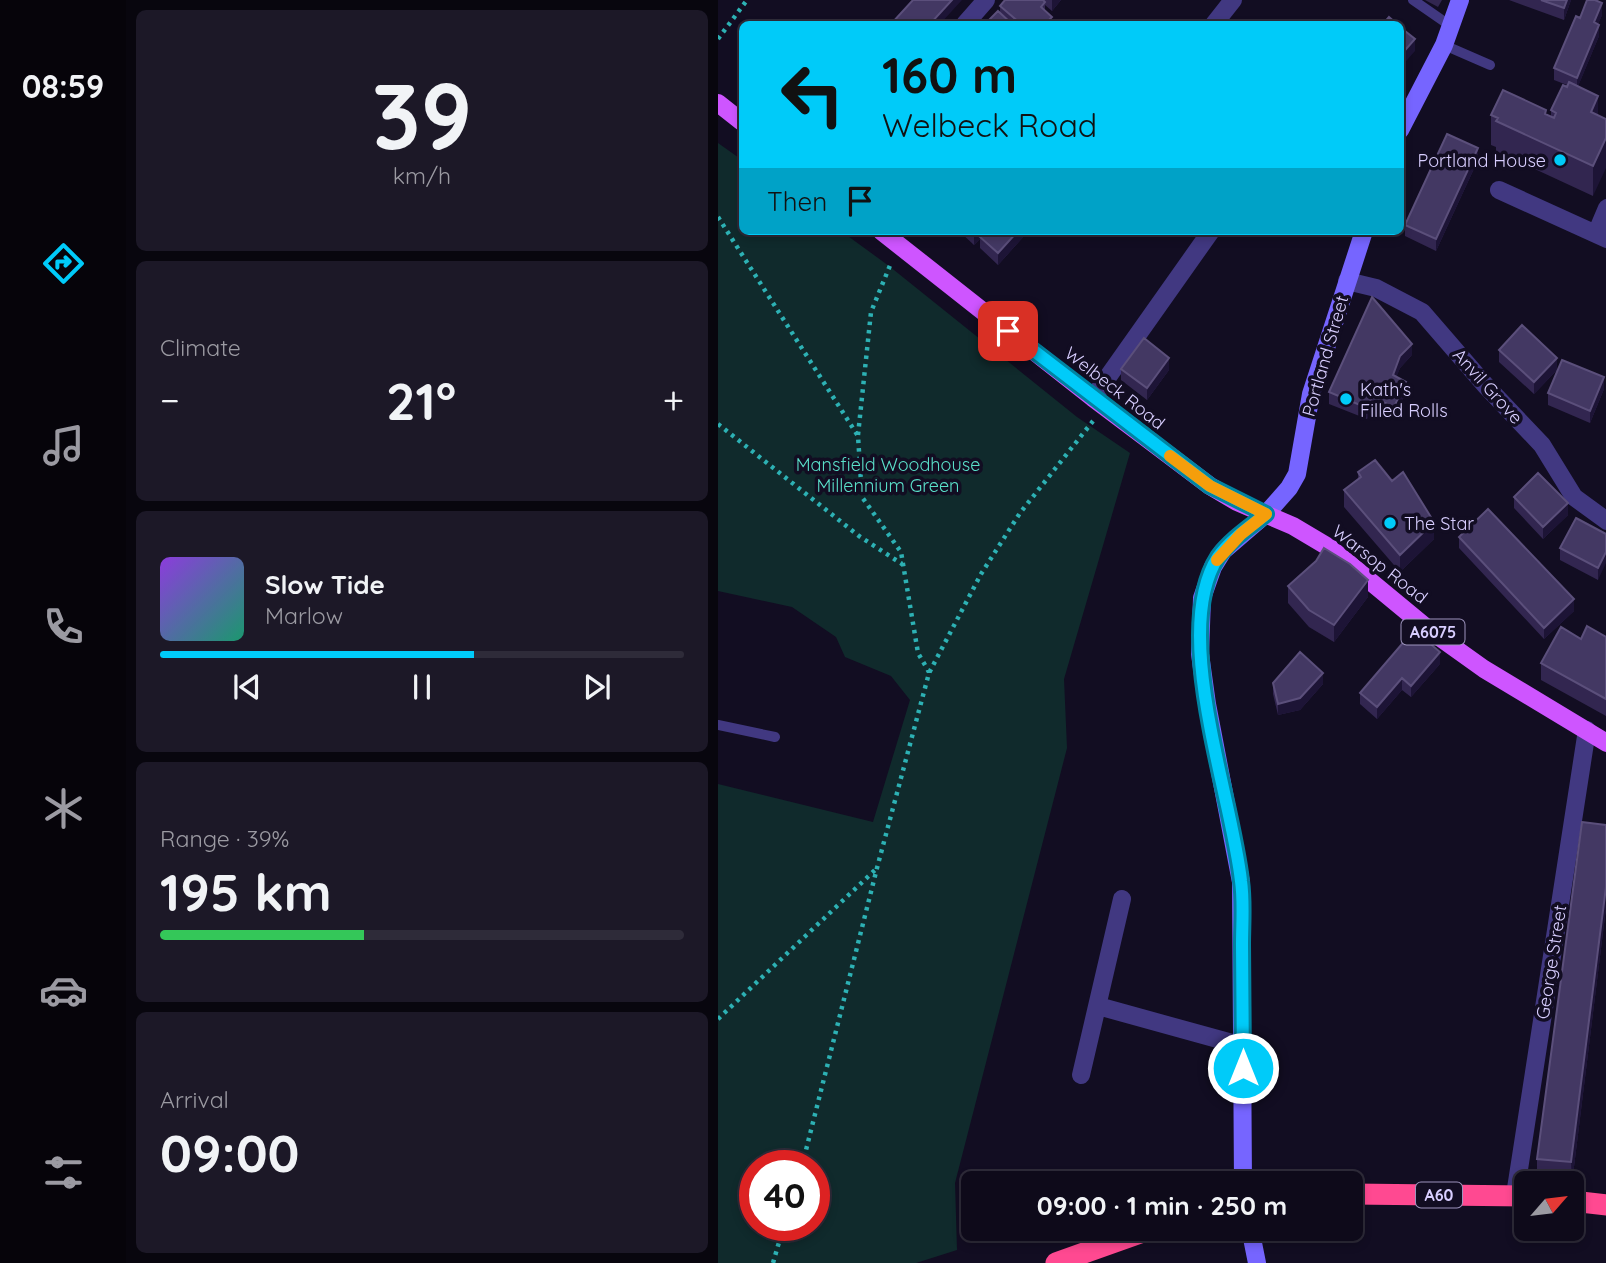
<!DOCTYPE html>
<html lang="en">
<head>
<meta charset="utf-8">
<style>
	body { margin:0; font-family:Quicksand,sans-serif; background:#1c1827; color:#f1f3f6; height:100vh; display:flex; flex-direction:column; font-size:26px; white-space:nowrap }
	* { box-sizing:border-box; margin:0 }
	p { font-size:23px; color:#9b9aa2 }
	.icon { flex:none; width:38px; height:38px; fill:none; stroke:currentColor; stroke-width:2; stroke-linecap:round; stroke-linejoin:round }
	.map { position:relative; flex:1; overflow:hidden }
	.sheet { display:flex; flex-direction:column; gap:10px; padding:10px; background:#08060e; width:592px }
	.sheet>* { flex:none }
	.guide { position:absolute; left:21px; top:21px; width:665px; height:214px; border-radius:10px; box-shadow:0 4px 10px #0003,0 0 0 2px #2e2b39; background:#00cbf9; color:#111; overflow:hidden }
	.needle { width:46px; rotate:62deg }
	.tools { position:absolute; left:796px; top:1171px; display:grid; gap:14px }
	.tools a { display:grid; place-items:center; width:70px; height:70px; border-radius:10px; background:#0e0a1a; box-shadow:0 4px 10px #0003,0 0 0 2px #2e2b39; font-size:35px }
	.speed { position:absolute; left:21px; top:1150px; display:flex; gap:14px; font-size:35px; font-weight:700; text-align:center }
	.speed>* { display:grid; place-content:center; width:91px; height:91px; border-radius:50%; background:#0e0a1a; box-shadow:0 4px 10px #0003,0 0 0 2px #2e2b39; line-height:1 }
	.speed .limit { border:10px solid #d22; background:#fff; color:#111 }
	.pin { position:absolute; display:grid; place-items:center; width:60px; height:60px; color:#fff; margin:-30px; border-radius:14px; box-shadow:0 4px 10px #0006 }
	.me { position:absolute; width:77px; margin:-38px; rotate:0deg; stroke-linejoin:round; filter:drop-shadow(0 0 5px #0008) }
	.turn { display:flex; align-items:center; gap:24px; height:147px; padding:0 28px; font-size:32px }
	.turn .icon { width:91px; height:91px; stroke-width:2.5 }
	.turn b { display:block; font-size:49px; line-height:60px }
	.then { display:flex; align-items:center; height:66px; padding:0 28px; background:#0003; gap:14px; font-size:26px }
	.big { font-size:52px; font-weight:700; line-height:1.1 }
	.sheet .widget { flex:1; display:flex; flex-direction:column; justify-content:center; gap:10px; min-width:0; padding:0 24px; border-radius:10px; background:#1c1827 }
	.sheet .dial { align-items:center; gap:0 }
	.dial b { font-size:91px; line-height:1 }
	.song { display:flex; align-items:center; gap:21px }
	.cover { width:84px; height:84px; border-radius:10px; background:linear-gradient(135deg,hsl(270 70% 55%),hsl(160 70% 35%)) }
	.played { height:7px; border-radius:4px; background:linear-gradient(90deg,#00cbf9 60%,#2e2b39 60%) }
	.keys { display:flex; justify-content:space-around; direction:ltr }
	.heat { display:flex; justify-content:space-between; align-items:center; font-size:38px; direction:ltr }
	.charge { height:10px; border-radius:5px; background:linear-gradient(90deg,#34c759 39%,#2e2b39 0) }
	.trip { position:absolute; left:243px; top:1171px; width:402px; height:70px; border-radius:10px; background:#0e0a1a; box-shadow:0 4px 10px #0003,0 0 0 2px #2e2b39; font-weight:700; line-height:70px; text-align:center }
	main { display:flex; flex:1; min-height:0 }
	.tab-bar { display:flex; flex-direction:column; width:126px; justify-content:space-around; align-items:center; background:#06040a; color:#9b9aa2 }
	.tab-bar .icon { width:49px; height:49px }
	.tab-bar .active { color:#00cbf9 }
	.tab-bar b { font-size:32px; color:#f1f3f6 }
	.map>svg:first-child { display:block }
	.park { fill:#102a2c; fill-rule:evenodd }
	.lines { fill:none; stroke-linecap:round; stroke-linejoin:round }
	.path { stroke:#2db1b4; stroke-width:4.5; stroke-dasharray:3.5 5; stroke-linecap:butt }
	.lane { stroke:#413881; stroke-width:10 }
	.street { stroke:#413881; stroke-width:18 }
	.secondary { stroke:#7665ff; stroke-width:18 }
	.primary { stroke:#ce55ff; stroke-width:18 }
	.highway { stroke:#ff4991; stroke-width:21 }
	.wall { fill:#322650 }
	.shaded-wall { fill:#1d1436 }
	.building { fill:#433863; stroke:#5b4f7b; stroke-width:2 }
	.route-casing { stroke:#0084a2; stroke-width:18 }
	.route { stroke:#00cbf9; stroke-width:12 }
	.slow { stroke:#f59e0b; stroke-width:12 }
	.poi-dot { fill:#00cbf9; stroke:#120d22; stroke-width:2.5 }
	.labels { text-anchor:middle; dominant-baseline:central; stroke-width:7; stroke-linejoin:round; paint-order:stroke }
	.shield { fill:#120d22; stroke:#9d94bd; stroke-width:2 }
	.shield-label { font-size:16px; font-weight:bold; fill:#d8ceff }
	.poi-label { font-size:18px; fill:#d8ceff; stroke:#120d22; text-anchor:start }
	.street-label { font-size:18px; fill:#d8ceff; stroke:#120d22 }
	.park-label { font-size:18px; fill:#5adfc9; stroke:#120d22 }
</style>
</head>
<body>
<main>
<nav class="tab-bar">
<b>08:59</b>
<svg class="icon active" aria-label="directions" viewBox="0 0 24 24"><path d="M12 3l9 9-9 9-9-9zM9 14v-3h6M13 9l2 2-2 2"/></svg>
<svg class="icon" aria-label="music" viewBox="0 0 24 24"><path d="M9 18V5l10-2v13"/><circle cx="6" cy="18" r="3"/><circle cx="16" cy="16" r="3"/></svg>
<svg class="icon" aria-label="phone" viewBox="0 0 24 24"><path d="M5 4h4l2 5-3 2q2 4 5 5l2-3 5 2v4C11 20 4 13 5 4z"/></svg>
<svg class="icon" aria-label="climate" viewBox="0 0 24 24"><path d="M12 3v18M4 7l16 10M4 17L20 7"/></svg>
<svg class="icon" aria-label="car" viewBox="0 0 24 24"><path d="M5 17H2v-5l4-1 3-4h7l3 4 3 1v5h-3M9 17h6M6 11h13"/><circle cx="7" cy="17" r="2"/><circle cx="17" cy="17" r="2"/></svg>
<svg class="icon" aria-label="filters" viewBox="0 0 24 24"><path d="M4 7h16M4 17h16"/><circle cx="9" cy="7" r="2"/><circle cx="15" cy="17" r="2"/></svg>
</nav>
<section class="sheet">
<div class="widget dial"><b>39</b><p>km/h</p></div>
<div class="widget"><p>Climate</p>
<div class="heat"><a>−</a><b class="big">21°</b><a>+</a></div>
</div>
<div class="widget">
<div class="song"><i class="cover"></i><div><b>Slow Tide</b><p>Marlow</p></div></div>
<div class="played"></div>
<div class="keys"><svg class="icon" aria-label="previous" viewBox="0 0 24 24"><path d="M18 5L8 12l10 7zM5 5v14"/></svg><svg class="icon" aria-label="pause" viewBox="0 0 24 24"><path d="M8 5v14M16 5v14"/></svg><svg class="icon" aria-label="next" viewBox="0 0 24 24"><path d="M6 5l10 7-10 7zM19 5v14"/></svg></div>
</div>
<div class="widget"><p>Range · 39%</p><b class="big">195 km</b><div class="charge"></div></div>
<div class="widget"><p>Arrival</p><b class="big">09:00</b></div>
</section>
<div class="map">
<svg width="889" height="1263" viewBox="0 0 889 1263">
	<rect width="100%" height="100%" fill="#120d22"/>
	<path class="park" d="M0 143 24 160V231H123L171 266 359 417 412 453 346 679 349 748 237 1183 239 1250 198 1263H0V784L155 822 192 700 173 676 127 657 118 637 74 607 0 591ZM37 1166H96V1225H37Z"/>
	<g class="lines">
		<path class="path" d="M0 39 29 0
			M0 217 140 436 144 497 183 552 200 653 211 672
			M0 424 141 536 184 564
			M140 435 153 312 173 263
			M0 1019 157 870
			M84 1166 159 868 211 673 263 574 302 513 375 421
			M55 1263 66 1225"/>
		<path class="lane" d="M695 0 734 27
			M726 45 772 65
			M0 725 57 737"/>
		<path class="street" d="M247 24 268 0
			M496 24 515 0
			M781 190 889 239
			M878 234 889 208
			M629 281 658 288 704 312 768 386 824 445 856 497 889 521
			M375 398 493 231
			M380 1006 525 1046
			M363 1075 404 899
			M797 1195 869 730"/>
		<path class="secondary" d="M682 130 726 45 742 0
			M525 1183 523 882 489 704 482 654 484 598 495 567 505 551 548 514 571 488 579 474 593 394 646 231
			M532 1228 539 1263"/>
		<path class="primary" d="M0 103 24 122
			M163 231 375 398 492 486 519 502 575 526 612 548 710 629 766 669 889 743"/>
		<path class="highway" d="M634 1194 808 1196
			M854 1201 889 1205
			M338 1263 436 1228"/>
	</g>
	<path class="wall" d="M287 0H343L334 11 327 5V11L334 24H267L282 13V6Z
		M707 0H724L720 7Z
		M791 0H853L846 20Z
		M884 15 880 24 881 36 860 86 880 96 875 196 778 151V147L773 145V115L828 114 833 117V110L849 85 836 80V68L862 18Z
		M760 160 718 251 687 236V225Z
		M241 231H308V234L280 265 262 248V239L256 245Z
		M781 350 839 370 816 394 781 362Z
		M694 355 682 368 678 377 688 393 676 418 654 409 649 419 611 404V392Z
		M403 369 451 370 429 400 403 380Z
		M886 389 872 423 830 405V393Z
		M640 472 716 539 682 572 626 507V490L640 479Z
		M796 497 850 515 825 539 796 508Z
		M888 534 880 580 842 560V548Z
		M741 537 856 611 826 639 741 548Z
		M570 586 650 597 616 642 591 627 570 603Z
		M888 637V716L823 680V663Z
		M722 664 693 697 684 690 659 719 642 704V693Z
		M555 683 605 684 582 710 560 715 555 694Z
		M888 908 854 1183H842L819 1180V1159Z"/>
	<path class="shaded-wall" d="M234 0H244L222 24H212Z
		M334 0H343L334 11Z
		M849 0H853L846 20V8Z
		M884 3V15L876 34V22Z
		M334 17V24H327Z
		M881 25V36L859 89V78Z
		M697 39V51L682 68V56Z
		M880 96V126L873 112Z
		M888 138V168L875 196V166Z
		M760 148V160L718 251V239Z
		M258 231H269L262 237V239L256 245V234Z
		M300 231H308V234L280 265V253Z
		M694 344V355L682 368 675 387V375L682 356Z
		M451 358V370L429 400V388Z
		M839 358V370L816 394V382Z
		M886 377V389L872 423V411Z
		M688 382V393L676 418V407Z
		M654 397V409L649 419V408Z
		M850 503V515L825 539V527Z
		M716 522V539L682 572V555Z
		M888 552V563L880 580V568Z
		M650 580V597L616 642V625Z
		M856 599V611L826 639V628Z
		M722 652V664L693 697V686Z
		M605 673V684L582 710 560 715V704Z
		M684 678V690L659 719V707Z
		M888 887V908L854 1183 853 1162Z"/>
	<path class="building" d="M195 0H234L212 24H173Z
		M287 0H325L327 2 323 7 334 17 327 24H311L309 22 306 24H303L282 6Z
		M823 0H849L846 8Z
		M869 0H877L884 3 876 22 881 25 859 78 836 68 858 16 862 18Z
		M280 11 294 24H267Z
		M671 17 679 24H665Z
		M682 27 697 39 682 56Z
		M851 82 880 96 873 112 888 119V138L875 166 778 121 780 118 773 115 785 90 828 110 827 114 836 118 838 113 833 110 845 85 849 87Z
		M729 134 760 148 718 239 687 225Z
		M267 231H300L280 253 262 237Z
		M654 297 694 344 682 356 675 375 688 382 676 407 654 397 649 408 611 392Z
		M804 325 839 358 816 382 781 350Z
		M426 338 451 358 429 388 403 369Z
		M844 360 886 377 872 411 830 393Z
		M657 460 674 481 685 472 716 522 682 555 626 490 643 477 640 472Z
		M820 473 850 503 825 527 796 497Z
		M770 509 856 599 826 628 741 537Z
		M858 518 888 534V552L880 568 842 548Z
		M606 548 632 564 650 580 616 625 591 610 570 586 598 561Z
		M869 626 888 637V699L823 663 843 627 863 639Z
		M696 630 722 652 693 686 684 678 659 707 642 693Z
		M582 652 605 673 582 698 560 704 555 683Z
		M864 822 888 825V887L853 1162 819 1159Z"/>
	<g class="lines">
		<defs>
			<path id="route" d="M290 331 492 486 548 514C532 527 512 540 500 557 452 632 514 796 523 881 526 902 524 924 524 945 524 986 525 1027 525 1068"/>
		</defs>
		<use href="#route" class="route-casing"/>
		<use href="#route" class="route"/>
		<path class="slow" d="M452 456 492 486 548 514 523 534 499 560"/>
	</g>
	<g class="poi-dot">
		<circle cx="842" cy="160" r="7"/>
		<circle cx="628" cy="399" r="7"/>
		<circle cx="672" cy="523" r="7"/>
	</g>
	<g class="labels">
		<g class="shield">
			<rect x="683.5" y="619.5" width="63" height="25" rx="5"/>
			<rect x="698" y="1182.5" width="46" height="25" rx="5"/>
		</g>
		<g class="shield-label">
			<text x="715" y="632">A6075</text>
			<text x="721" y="1195">A60</text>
		</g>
		<g class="poi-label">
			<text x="828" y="160" text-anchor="end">Portland House</text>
			<text x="642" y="389">Kath's<tspan x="642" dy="21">Filled Rolls</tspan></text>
			<text x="686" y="523">The Star</text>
		</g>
		<g class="street-label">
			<text transform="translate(607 356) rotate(-74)">Portland Street</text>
			<text transform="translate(770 386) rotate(48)">Anvil Grove</text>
			<text transform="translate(397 388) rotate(38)">Welbeck Road</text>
			<text transform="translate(662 564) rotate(38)">Warsop Road</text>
			<text transform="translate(833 962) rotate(-81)">George Street</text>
		</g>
		<g class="park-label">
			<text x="170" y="464">Mansfield Woodhouse<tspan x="170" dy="21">Millennium Green</tspan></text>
		</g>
	</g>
</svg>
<div class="tools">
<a><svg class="needle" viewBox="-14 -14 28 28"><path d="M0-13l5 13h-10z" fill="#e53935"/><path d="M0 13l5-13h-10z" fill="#9b9aa2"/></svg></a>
</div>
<div class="speed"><div class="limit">40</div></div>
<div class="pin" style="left:290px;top:331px;background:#d93025"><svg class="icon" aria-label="arrive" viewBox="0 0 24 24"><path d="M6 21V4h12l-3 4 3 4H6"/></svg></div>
<svg class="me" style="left:525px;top:1068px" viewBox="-20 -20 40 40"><circle r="17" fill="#00cbf9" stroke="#fff" stroke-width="3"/><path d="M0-11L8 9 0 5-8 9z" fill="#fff"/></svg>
<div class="trip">09:00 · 1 min · 250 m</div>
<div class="guide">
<div class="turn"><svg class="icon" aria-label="left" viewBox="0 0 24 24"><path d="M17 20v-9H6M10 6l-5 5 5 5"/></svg><div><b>160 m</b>Welbeck Road</div></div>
<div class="then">Then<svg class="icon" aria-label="arrive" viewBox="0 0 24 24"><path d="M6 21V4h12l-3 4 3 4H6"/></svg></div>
</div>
</div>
</main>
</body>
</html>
